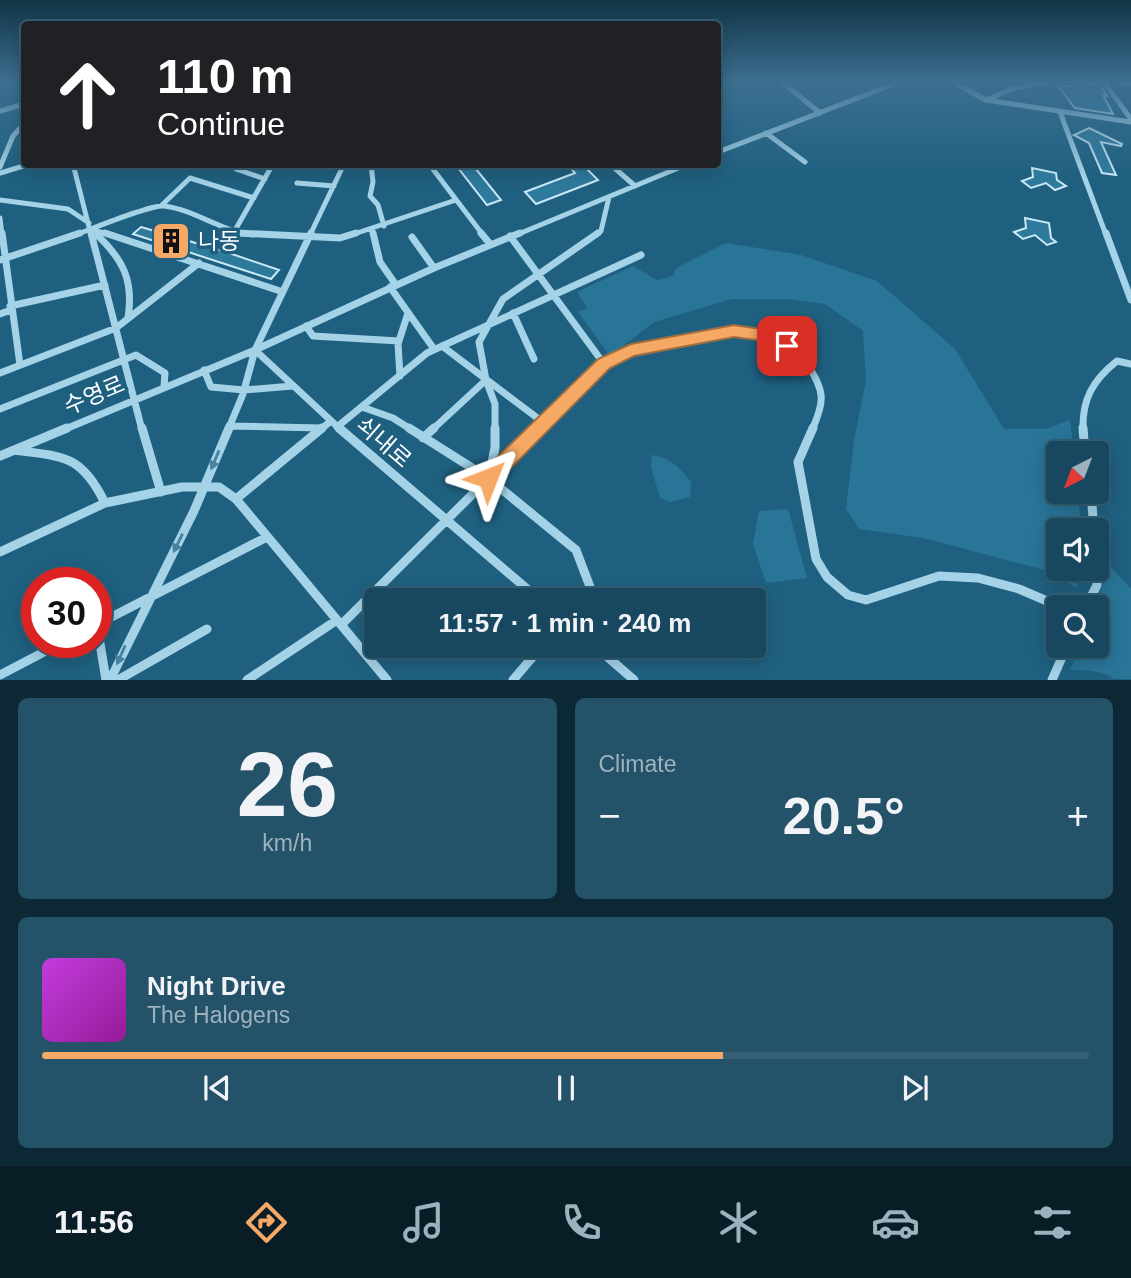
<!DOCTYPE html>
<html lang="en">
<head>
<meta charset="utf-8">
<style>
	body { margin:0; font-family:Helvetica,"Noto Sans KR",sans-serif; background:#245269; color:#f1f3f6; height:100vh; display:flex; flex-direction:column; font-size:26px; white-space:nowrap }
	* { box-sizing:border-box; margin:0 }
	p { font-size:23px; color:#9eb2bd }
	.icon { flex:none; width:38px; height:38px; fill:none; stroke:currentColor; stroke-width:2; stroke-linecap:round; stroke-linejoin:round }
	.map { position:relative; height:680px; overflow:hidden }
	.panel { display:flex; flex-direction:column; gap:18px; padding:18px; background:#0d2835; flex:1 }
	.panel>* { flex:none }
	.banner { position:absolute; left:21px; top:21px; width:700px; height:147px; border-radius:7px; box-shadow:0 4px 18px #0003,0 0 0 2px #366075; background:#202124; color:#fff; overflow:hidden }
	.needle { width:46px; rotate:222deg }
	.fabs { position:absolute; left:1046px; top:441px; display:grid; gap:14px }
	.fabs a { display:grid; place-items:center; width:63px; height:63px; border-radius:7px; background:#174860; box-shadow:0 4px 18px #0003,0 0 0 2px #366075; font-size:35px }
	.speed { position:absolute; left:21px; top:567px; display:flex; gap:14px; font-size:35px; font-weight:700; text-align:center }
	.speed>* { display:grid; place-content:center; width:91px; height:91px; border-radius:50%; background:#174860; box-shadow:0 4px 18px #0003,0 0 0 2px #366075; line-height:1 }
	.speed .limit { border:10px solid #d22; background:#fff; color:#111 }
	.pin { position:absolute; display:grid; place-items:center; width:60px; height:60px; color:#fff; margin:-30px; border-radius:14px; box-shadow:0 4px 10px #0006 }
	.me { position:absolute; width:77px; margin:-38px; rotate:45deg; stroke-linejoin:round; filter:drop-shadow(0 0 5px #0008) }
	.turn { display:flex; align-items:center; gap:24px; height:147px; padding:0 21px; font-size:32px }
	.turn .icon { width:91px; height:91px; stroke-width:2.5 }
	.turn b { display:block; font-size:49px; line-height:60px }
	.big { font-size:52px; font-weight:700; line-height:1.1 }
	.panel .widget { flex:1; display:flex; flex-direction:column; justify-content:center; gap:10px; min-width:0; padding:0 24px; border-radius:10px; background:#245269 }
	.panel .dial { align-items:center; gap:0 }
	.dial b { font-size:91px; line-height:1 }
	.song { display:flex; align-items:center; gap:21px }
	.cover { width:84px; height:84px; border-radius:10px; background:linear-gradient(135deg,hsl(290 70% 55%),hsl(300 70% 35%)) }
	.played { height:7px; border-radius:4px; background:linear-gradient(90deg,#f6a964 65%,#366075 65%) }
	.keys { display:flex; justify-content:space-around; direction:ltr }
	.heat { display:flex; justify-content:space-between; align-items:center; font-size:38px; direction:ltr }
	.panel .tiles { flex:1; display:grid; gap:18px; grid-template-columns:1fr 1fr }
	.widget:last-child { grid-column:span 2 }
	.trip { position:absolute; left:364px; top:588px; width:402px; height:70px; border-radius:7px; background:#174860; box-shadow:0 4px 18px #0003,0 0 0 2px #366075; font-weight:700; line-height:70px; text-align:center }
	.menu { display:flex; height:112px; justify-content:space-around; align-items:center; background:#091d26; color:#9eb2bd }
	.menu .icon { width:49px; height:49px }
	.menu .active { color:#f6a964 }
	.menu b { font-size:32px; color:#f1f3f6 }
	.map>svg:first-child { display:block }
	.green { fill:#297598 }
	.building { fill:#2e7a9d; stroke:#c8e8f6; stroke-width:2 }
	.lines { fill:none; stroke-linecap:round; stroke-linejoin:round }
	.minor-far2 { stroke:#a4d3e8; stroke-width:5 }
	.minor-far1 { stroke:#a4d3e8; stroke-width:7 }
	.minor { stroke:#a4d3e8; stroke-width:9 }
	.oneway { fill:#47829f }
	.route { fill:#f6a964; stroke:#a06e41; stroke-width:2 }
	.labels { text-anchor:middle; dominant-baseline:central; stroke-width:7; stroke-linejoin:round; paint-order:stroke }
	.poi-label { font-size:23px; fill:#fff; stroke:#1f6080; text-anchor:start }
	.street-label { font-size:23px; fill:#fff; stroke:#1f6080 }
</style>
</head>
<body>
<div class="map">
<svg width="1131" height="680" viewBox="0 0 1131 680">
	<rect width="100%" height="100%" fill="#1f6080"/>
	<path class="green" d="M726 243 801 255 877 281 955 349 1004 429H1046L1070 420 1074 453H1059V492H1078L1081 530H1059V569H1084L1076 588 1049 571 923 538 859 529 846 509 854 441 866 380 863 331 825 304 788 299H732L654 322 610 356 578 312 587 308 577 292 633 266 657 280 673 276 676 268Z
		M652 455C671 458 679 467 691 482L690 497 670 502 660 498 651 467Z
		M788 509 807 578 766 583 753 544 759 511Z
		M1110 566 1131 589V679H1114C1103 670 1084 670 1070 670L1080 646H1097V607H1094Z"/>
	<path class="building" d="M1068 82 1099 84 1107 96 1103 95 1113 114 1075 108 1058 86H1071Z
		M1089 128 1122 144 1121 146 1101 142 1116 175 1102 173 1089 143 1074 135Z
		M455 164H472L501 200 487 205Z
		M567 164H582L598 180 536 204 525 192 575 173Z
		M1032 168 1056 173 1057 180 1066 186 1055 190 1046 183 1031 188 1022 181 1033 177Z
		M1025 218 1049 223 1051 238 1056 242 1047 245 1035 235 1023 239 1014 232 1026 228Z
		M141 227 223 251 279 270 271 279 133 234Z"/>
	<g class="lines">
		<path class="minor-far2" d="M782 82 820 113
			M953 82 986 100 1131 122
			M1104 82 1131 119
			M1116 82 1131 83
			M987 100 1011 89 1046 82
			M0 111 24 104
			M1060 112 1106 235
			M766 133 805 162
			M718 152 899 82
			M73 164 91 235
			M371 164 373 182 370 196 378 205 384 226
			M429 164 483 235
			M610 164 635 186
			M0 167 13 136 24 124
			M236 169 265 179
			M0 173 30 164
			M297 183 334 186
			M0 200 68 209 89 223
			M162 205 190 178 254 198
			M0 218 2 235
			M372 229 373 235
			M92 230 113 235
			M92 230 97 235
			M234 232 273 164
			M75 235C92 229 151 204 164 206 193 209 225 233 253 235
			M310 235 344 164
			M351 235 456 200
			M516 235 688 164
			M596 235 601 231 609 197"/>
		<path class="minor-far1" d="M2 233 20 365
			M91 233 142 430
			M95 233C123 259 134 280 128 318
			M105 233 283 292
			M237 233 340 238 356 233
			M373 233 380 262 396 285
			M481 233 490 244
			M1106 233 1131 300
			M510 236 604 364
			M412 237 434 268
			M0 260 80 233
			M390 287 434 349
			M10 306 105 285
			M513 313 534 359
			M0 314 11 310
			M306 326 313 336 399 341
			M442 346 544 423
			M255 350 341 430
			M204 370 211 387 244 390 293 386
			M0 373 116 328 199 263
			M400 376 398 344 408 313
			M362 407 393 418 412 430
			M0 409 136 355 165 373 164 386
			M229 426 321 428
			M337 427 427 353 641 255
			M63 430 255 350 434 268 520 233
			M228 430 243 394 255 350 311 233
			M320 430 331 421
			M432 430 486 380
			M495 430V404L486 380 479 342 503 299 598 233
			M538 430C565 402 593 365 630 351 645 346 662 345 677 342 725 333 775 319 808 366 826 392 824 403 812 430
			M1083 430C1082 399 1093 380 1117 361L1131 364"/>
		<path class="minor" d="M142 428 161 492
			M339 428 540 600
			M409 428 488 478 576 550 595 600
			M813 428 798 462 816 559 827 577 848 595 866 600 939 576 978 578 1019 589 1061 607
			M1083 428 1085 453
			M423 438 434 428
			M14 450C64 457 81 454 105 503
			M0 456 67 428
			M489 477 495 448V428
			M1091 492 1094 530
			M236 499 322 428
			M0 552 105 503 182 487H219L236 499 387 680
			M1086 607 1097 585 1096 569
			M96 625 267 537
			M97 625 106 680
			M341 625 539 428
			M595 646 634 680
			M0 675 63 642
			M110 680 194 511 229 428
			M118 680 207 629
			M247 680 337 620
			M513 680 542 646
			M1052 680 1067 646"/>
	</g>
	<defs><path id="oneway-solid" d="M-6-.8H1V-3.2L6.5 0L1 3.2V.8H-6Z" transform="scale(1.75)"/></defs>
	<g class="oneway">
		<use href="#oneway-solid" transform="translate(215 460) rotate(113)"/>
		<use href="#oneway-solid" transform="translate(178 543) rotate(116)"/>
		<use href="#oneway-solid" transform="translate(121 655) rotate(114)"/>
	</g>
	<linearGradient id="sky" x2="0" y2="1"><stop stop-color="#113546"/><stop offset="0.46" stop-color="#3c6f91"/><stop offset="1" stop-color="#3c6f91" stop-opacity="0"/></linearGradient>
	<rect width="1131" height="177" fill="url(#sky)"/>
	<path class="route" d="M734 325 780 332 795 346 787 352 771 342 734 337 634 356 610 368 495 484 488 487 482 484 479 478 482 472 598 359 631 344Z"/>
	<defs>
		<symbol id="building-square" viewBox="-11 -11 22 22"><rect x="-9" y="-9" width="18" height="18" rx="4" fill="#f6a964" stroke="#1f6080"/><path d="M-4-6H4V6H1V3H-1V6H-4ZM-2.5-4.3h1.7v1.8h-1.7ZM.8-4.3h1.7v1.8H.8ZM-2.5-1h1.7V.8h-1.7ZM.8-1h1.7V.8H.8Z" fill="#111"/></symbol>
	</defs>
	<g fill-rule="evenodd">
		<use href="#building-square" x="149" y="219" width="44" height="44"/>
	</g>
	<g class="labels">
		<g class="poi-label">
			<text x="198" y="241">나동</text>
		</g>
		<g class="street-label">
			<text transform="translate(94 395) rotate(-23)">수영로</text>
			<text transform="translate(384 442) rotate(41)">쇠내로</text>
		</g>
	</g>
</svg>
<div class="fabs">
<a><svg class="needle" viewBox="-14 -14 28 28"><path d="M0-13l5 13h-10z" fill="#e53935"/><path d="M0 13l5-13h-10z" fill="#9eb2bd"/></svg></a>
<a><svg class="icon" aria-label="sound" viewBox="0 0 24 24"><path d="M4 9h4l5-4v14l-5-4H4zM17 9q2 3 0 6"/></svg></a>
<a><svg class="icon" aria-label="search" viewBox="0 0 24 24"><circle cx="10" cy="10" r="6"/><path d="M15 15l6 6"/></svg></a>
</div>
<div class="speed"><div class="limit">30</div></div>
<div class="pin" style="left:787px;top:346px;background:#d93025"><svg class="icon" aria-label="arrive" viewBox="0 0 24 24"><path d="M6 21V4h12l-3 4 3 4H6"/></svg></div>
<svg class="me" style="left:488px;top:478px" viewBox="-20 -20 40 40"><path d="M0-17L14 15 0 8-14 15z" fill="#f6a964" stroke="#fff" stroke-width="4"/></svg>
<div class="trip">11:57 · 1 min · 240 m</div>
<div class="banner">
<div class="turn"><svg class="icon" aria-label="ahead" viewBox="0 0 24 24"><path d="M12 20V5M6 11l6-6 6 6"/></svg><div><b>110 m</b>Continue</div></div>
</div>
</div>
<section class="panel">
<div class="tiles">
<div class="widget dial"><b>26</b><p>km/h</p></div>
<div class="widget"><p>Climate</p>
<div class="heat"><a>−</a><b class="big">20.5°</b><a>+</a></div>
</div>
<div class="widget">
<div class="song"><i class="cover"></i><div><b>Night Drive</b><p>The Halogens</p></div></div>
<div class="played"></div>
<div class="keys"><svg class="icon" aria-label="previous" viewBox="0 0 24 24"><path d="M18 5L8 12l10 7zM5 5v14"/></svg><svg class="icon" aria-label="pause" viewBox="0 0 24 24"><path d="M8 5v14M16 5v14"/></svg><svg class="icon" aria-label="next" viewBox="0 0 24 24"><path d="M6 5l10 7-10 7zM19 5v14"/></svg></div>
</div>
</div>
</section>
<nav class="menu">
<b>11:56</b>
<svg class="icon active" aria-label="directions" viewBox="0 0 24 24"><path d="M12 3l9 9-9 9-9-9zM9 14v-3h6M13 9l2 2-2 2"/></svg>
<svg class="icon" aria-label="music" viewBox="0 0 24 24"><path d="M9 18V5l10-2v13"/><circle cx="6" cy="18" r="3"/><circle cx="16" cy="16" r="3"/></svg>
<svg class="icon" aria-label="phone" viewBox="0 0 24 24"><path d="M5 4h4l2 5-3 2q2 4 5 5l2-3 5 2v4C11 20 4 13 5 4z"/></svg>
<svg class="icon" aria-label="climate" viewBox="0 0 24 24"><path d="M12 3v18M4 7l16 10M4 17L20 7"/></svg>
<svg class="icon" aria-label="car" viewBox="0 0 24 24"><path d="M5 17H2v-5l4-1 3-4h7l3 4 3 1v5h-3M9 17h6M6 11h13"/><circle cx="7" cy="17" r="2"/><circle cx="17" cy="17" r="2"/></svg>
<svg class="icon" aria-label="filters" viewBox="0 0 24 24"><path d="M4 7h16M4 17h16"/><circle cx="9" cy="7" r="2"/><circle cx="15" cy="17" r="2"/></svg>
</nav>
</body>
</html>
